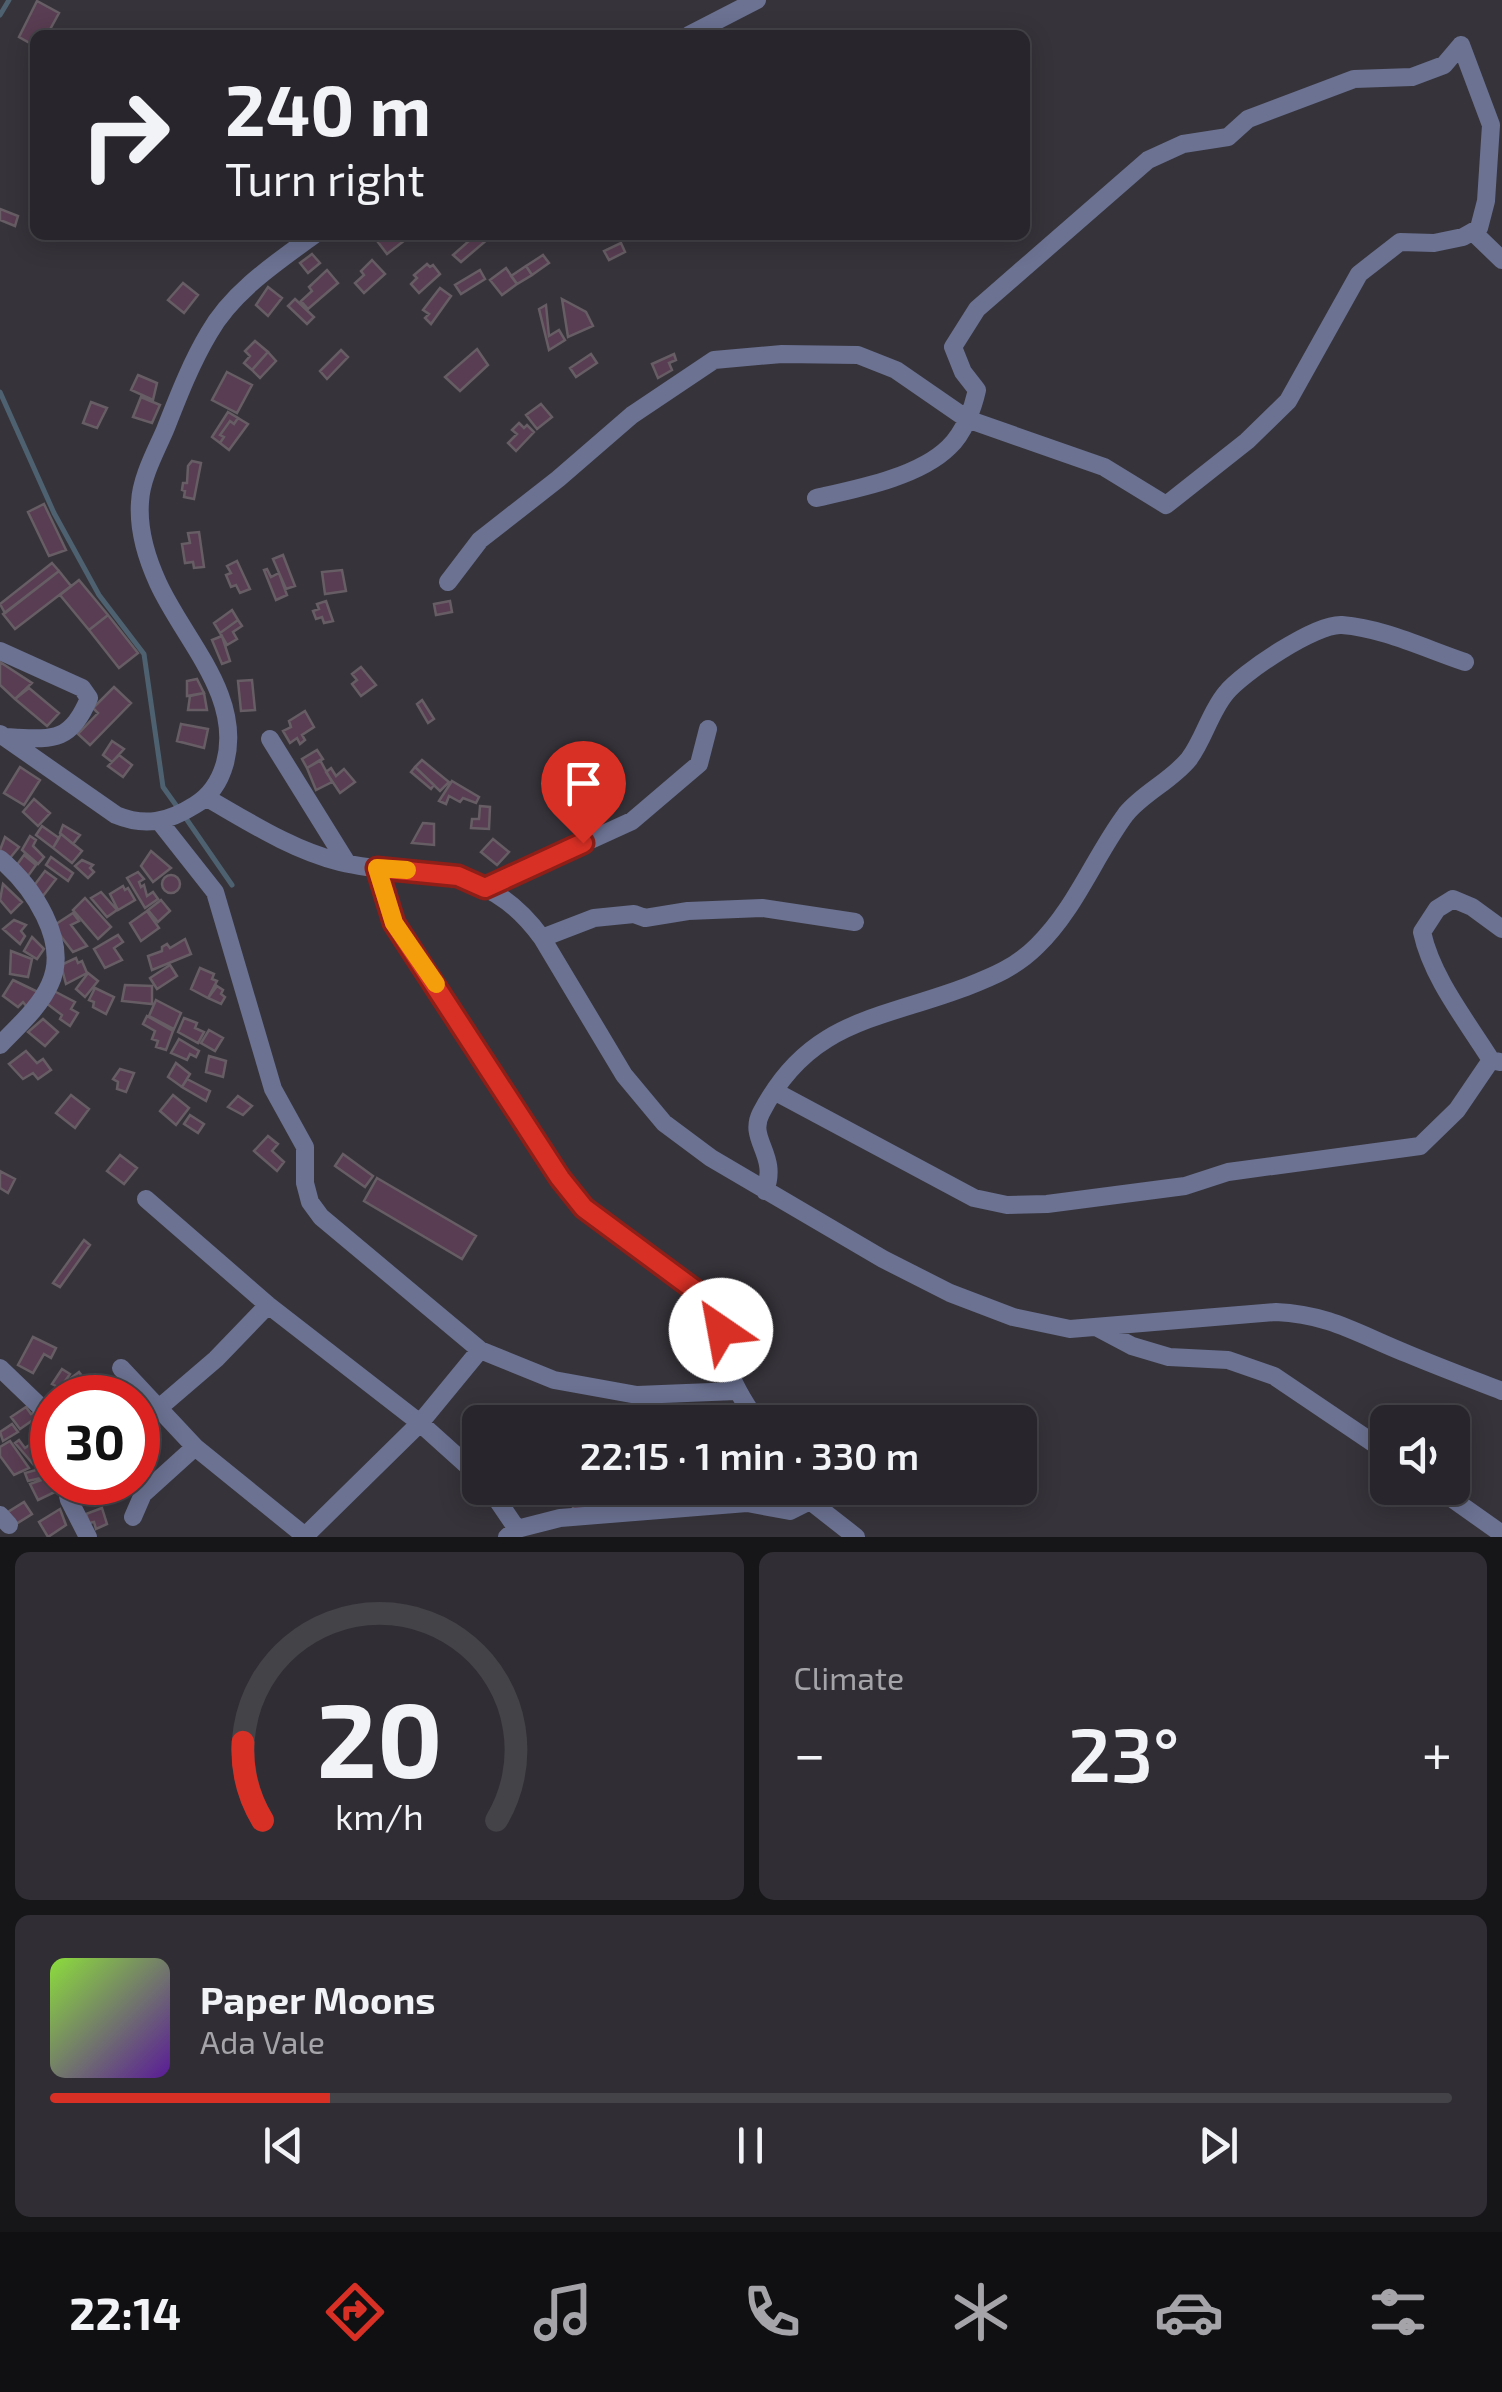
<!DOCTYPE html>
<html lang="en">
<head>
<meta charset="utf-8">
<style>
	body { margin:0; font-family:"Exo 2",sans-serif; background:#302e34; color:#f1f3f6; height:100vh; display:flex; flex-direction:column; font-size:38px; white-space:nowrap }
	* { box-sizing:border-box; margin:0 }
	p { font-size:32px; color:#a5a5a9 }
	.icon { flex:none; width:55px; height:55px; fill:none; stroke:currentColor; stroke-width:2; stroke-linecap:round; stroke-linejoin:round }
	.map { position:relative; height:1537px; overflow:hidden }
	.panel { display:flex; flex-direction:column; gap:15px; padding:15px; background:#161518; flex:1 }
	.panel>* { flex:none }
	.guide { position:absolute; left:30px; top:30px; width:1000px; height:210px; border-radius:15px; box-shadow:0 5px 25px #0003,0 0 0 2px #444348; background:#28262c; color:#f1f3f6; overflow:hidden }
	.tools { position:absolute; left:1370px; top:1405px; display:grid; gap:20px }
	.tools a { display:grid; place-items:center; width:100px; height:100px; border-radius:15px; background:#28262c; box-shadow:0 5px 25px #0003,0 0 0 2px #444348; font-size:50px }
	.speed { position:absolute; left:30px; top:1375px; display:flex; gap:20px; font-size:50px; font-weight:700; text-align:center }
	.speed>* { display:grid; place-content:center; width:130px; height:130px; border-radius:50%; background:#28262c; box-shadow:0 5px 25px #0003,0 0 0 2px #444348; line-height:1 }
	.speed .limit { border:15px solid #d22; background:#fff; color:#111 }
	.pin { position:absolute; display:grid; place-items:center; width:85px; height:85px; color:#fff; margin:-102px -42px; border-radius:50% 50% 50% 0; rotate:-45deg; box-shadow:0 0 10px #0007 }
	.pin .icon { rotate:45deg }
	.me { position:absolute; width:110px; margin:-55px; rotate:327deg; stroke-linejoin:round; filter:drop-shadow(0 0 8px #0008) }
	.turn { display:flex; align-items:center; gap:35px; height:210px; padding:0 30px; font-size:45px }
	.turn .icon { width:130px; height:130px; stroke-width:2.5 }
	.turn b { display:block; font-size:70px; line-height:85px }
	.big { font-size:75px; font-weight:600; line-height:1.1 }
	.panel .card { flex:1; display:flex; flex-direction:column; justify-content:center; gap:15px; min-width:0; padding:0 35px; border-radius:15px; background:#302e34 }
	.panel .dial { align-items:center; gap:0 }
	.dial svg { height:260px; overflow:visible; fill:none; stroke:#444348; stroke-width:7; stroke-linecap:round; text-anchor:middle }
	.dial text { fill:#f1f3f6; stroke:none }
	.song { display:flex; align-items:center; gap:30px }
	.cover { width:120px; height:120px; border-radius:15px; background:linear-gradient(135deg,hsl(90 70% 55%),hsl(270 70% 35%)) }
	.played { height:10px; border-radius:5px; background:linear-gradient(90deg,#d93025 20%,#444348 20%) }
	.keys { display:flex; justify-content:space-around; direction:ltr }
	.heat { display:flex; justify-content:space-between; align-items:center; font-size:55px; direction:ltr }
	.panel .tiles { flex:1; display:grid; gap:15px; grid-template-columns:1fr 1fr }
	.card:last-child { grid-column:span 2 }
	.trip { position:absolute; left:462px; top:1405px; width:575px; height:100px; border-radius:15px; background:#28262c; box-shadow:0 5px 25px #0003,0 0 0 2px #444348; font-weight:600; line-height:100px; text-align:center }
	.tabs { display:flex; height:160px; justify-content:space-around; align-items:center; background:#100f12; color:#a5a5a9 }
	.tabs .icon { width:70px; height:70px }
	.tabs .current { color:#d93025 }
	.tabs b { font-size:45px; color:#f1f3f6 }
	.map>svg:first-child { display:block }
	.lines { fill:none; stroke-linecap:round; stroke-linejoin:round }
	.stream { stroke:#4e6171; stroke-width:5 }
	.building { fill:#593d52; stroke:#665e64; stroke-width:2.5 }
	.minor { stroke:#6b7292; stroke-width:18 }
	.route-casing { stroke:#8d1f18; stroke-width:25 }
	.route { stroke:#d93025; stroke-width:18 }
	.slow { stroke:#f59e0b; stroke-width:18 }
</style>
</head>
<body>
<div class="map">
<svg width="1502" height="1537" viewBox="0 0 1502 1537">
	<rect width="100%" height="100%" fill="#36333a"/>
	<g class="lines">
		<path class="stream" d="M0 15 9 0
			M0 392 54 513 99 595 144 654 163 787 178 808
			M185 817 232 885"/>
	</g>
	<path class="building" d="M37 1 59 13 47 35H35V46L19 37Z
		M0 209 18 216 15 226 0 220Z
		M379 235H401L405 240 387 254 378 242 381 239Z
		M468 235H484L488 239 461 262 453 255 469 241 465 237Z
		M621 243 625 252 609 260 604 251Z
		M312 254 320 263 308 273 300 263Z
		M543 255 549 263 532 275 526 266Z
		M372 260 385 274 364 293 355 283 364 275 361 271Z
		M427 264 430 267 433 265 440 274 419 293 411 284 417 278 414 275Z
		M526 266 532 275 517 284 511 276Z
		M506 268 517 284 502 295 490 280Z
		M327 270 338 283 308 309 301 301 312 291 309 287Z
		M480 270 485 279 461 294 455 285Z
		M183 283 198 295 184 313 168 300Z
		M268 287 282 298 268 316 256 305Z
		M440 288 451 296 431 324 425 318 429 314 423 310Z
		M295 299 314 317 307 324 288 306Z
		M562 299 586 312 593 326 568 337Z
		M546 305 549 336 559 330 565 340 549 350 539 309Z
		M255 341 268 352 252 370 244 363 250 356 245 351Z
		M477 349 488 365 460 391 445 377Z
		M341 350 348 357 327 379 320 371Z
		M268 352 276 361 260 378 252 370Z
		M591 354 597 363 576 377 570 368Z
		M674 354 676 360 669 363 672 370 658 378 652 364Z
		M227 372 252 385 237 413 212 400Z
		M138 375 157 383 153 400 131 390Z
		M141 397 160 405 152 423 133 417Z
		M91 402 107 408 97 428 83 423Z
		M541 404 552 417 537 429 526 415Z
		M228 412 238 418 234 424 230 421 220 435 224 437 220 443 212 437Z
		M238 418 248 424 229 450 220 443 224 437 220 435 230 421 234 424Z
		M519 423 524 428 527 425 534 432 516 451 508 443 517 434 512 430Z
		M192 461 201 463 194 499 184 497 185 491 182 490 183 483H187L188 466Z
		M44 504 66 550 49 556 28 512Z
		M199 532 204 567 194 568 193 562 185 563 182 544 190 543 188 533Z
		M283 555 295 586 286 589 273 559Z
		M237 561 250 589 240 593 236 585 231 587 226 575 231 573 227 566Z
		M52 563 59 571 5 613 0 604Z
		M267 569 271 577 279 573 287 595 276 600 264 570Z
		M342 570 346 591 325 594 322 572Z
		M59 571 71 586 15 629 3 614Z
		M79 580 108 615 89 630 60 595Z
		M326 601 333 621 324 623 322 617 316 619 313 611 319 609 317 604Z
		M450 601 452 612 436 615 434 604Z
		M232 610 238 620 220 633 214 623Z
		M108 615 138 653 119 668 89 630Z
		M238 620 242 626 233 632 237 639 227 645 220 633Z
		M222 636 230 661 222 664 212 640Z
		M0 662 32 683 15 699 0 685Z
		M361 667 376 685 361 696 352 684 357 680 352 674Z
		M197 679 204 693 187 696V681Z
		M252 680 255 710 241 711 238 681Z
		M114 687 131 703 90 745 78 734 98 713 93 708Z
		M29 688 59 713 47 726 15 699Z
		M204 693 207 710H188L190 696Z
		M422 700 434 719 428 723 417 704Z
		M305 711 314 727 302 735 305 740 300 744 297 738 290 743 283 731 291 727 289 721Z
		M181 724 208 729 204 748 177 741Z
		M112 741 124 749 112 762 103 755Z
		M317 750 323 759 307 768 302 759Z
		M119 755 132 765 123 777 108 766Z
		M320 760 332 782 316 790 307 768Z
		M422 760 449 782 440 791 415 767Z
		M20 767 40 780 24 805 4 793Z
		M415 767 434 785 431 789 411 772Z
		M331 768 336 776 344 769 355 782 340 793 326 772Z
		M452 781 479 797 476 803 463 798 460 802 449 796 446 804 439 801Z
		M34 799 50 813 38 826 23 812Z
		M480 806 490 807 489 829 471 828 472 819H479Z
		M423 823 434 824V845L412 843Z
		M63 825 80 835 73 844 60 833Z
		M42 826 59 838 53 848 36 835Z
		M61 834 82 851 72 863 53 848Z
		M30 836 36 840 33 846 44 857 38 864 22 850Z
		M5 837 19 847 10 858 0 850Z
		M493 839 509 852 497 865 481 852Z
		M151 851 171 868 153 882 141 866Z
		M24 855 36 865 28 876 16 866Z
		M51 857 73 873 68 881 46 865Z
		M82 860 93 865 90 868 94 872 88 878 75 866Z
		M45 871 56 879 43 896 33 887Z
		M138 872 144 879 139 882 141 887 144 885 147 896 153 892 158 899 145 908 127 878Z
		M162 884a9 9 0 1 1 18 0a9 9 0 1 1-18 0Z
		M3 884 22 902 11 913 0 900Z
		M123 886 125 890 128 888 135 900 118 910 110 894Z
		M101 892 117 910 107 917 91 898Z
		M85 898 111 927 98 939 73 910Z
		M161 900 170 911 158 922 148 910Z
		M147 911 159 928 141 941 130 923Z
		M73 913 79 921 71 925 87 946 73 952 53 926Z
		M14 920 26 925 21 931 25 936 20 944 3 929Z
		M118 935 123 942 114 948 122 960 105 968 94 949Z
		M32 937 44 949 37 959 24 951Z
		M185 939 191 954 152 970 148 956 162 951V947L167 944 170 948Z
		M11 951 32 959 28 977 10 974Z
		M76 958 78 963 82 961 87 973 66 984 61 965Z
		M170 965 177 976 157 989 150 978Z
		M200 968 214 974 212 979 217 981 208 998 191 989Z
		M88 973 98 981 85 997 76 989Z
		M13 980 40 993 27 1007 23 1002 18 1007 3 996Z
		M125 985 152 986V1004L122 1001Z
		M217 986 223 990 221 994 225 997 221 1004 208 998Z
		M95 988 114 997 106 1014 93 1007 94 1002 89 1000Z
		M54 991 75 1002 71 1009 78 1013 70 1026 60 1019 62 1015 46 1003Z
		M156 1000 181 1013 174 1029 149 1016Z
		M147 1016 173 1031 166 1050 156 1047 158 1041 152 1039 155 1031 143 1024Z
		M184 1018 197 1023 195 1028 204 1032 198 1043 178 1032Z
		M43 1019 58 1032 45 1046 28 1032Z
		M209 1030 223 1038 215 1051 201 1043Z
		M179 1039 199 1051 196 1057 190 1054 187 1060 171 1053Z
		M26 1051 37 1063 43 1059 51 1070 38 1079 33 1073 23 1079 9 1064Z
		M209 1056 226 1061 223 1077 206 1072Z
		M176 1063 190 1074 182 1087 168 1077Z
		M120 1069 134 1073 126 1092 117 1089 118 1082 113 1079Z
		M187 1079 210 1091 206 1101 182 1087Z
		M71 1095 89 1109 75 1128 56 1113Z
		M173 1095 189 1108 176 1125 160 1111Z
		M238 1096 252 1106 243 1115 228 1107Z
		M190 1115 204 1124 198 1133 184 1124Z
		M268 1136 278 1144 272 1151 284 1162 277 1171 254 1151Z
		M343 1154 373 1176 365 1187 335 1166Z
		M120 1155 137 1168 124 1184 107 1171Z
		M0 1171 15 1179 8 1193 0 1188Z
		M377 1178 476 1236 462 1259 364 1201Z
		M84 1240 90 1245 60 1287 53 1283Z
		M33 1337 56 1348 51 1358 44 1354 33 1373 18 1365Z
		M62 1369 70 1374 60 1388 52 1384Z
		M79 1372 93 1391 86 1396 82 1392 77 1395 67 1381Z
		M26 1407 31 1414 36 1411 40 1415 20 1429 11 1417Z
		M12 1424 18 1432 3 1441 0 1432Z
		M48 1432 52 1439 49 1446 52 1454 48 1459 45 1455 33 1464 15 1443 19 1440 25 1448Z
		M10 1441 29 1468 14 1475 0 1456V1447Z
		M43 1468 45 1477 28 1481 25 1473Z
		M47 1478 55 1492 38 1500 30 1484Z
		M82 1482H91L93 1490 77 1496 73 1486Z
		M551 1488H569L568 1502 550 1500Z
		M573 1488H593L597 1509 573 1510Z
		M24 1502 32 1514 16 1524 8 1512Z
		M102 1508 107 1524 96 1529 94 1522 89 1523 86 1514Z
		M60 1509 66 1525 48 1537 39 1522Z"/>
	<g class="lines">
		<path class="minor" d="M689 35 757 0
			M1473 232 1502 260
			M816 498C856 489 919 477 949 447 964 433 973 408 977 390L963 372 953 347 977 309 1148 160 1183 144 1228 137 1248 119 1354 79 1412 77 1444 65 1461 45
			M448 582 480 540 558 479 632 415 714 360 782 354 858 355 896 370 967 419 1104 467 1166 505 1247 441 1288 401 1359 274 1400 242 1434 243 1463 237 1479 228 1486 201 1491 125 1461 45
			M0 651 82 688 89 698C70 745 50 739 5 737
			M0 734 116 815C145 827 168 822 195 805 210 796 220 781 225 763 243 696 184 640 158 583 147 559 138 529 140 502 141 478 156 451 165 430 178 397 191 363 209 333 232 292 277 262 314 235
			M270 739 347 863
			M207 798C249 822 292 850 340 862 424 882 482 856 542 938L624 1075 664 1123 711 1158 883 1259 950 1293 1013 1317 1070 1329 1276 1312C1329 1314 1360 1335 1408 1354 1439 1367 1471 1379 1502 1391
			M159 821 215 892 273 1089 305 1147V1183L310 1202 321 1217 480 1350 554 1380 637 1395 736 1391
			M0 859C32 886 70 941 50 984 40 1007 17 1027 0 1045
			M377 868 394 923 560 1178 583 1208 711 1301C723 1321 721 1343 727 1365 734 1387 745 1404 758 1422
			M485 888 632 821 699 764 708 729
			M542 938 594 918 634 914 645 918 688 911 762 908 855 922
			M1500 1062 1491 1060C1466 1020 1432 978 1422 932L1437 909 1453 899 1472 907 1502 929
			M774 1091 974 1198 1007 1205 1047 1204 1185 1186 1228 1172 1420 1146 1457 1110 1491 1060
			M765 1191C779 1154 747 1140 761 1113 809 1020 878 1020 966 987 994 976 1016 967 1037 946 1076 908 1094 857 1126 814 1143 793 1171 781 1189 759 1204 739 1210 712 1226 693 1242 673 1316 623 1342 625 1383 628 1426 649 1465 662
			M146 1199 268 1305 420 1423 480 1477
			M1098 1328 1132 1346 1169 1357 1228 1360 1274 1376 1388 1453
			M0 1368 52 1418
			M121 1368 195 1447 305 1536
			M160 1407 216 1359 268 1305
			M65 1482 69 1500 88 1537
			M489 1488 517 1529
			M803 1488 810 1501 856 1537
			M1437 1488 1502 1534
			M0 1515 9 1525
			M133 1517 143 1494 195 1447
			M304 1537 420 1423 480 1350
			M507 1537 517 1529 560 1518 747 1503 790 1511 810 1501"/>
	</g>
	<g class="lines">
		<defs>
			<path id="route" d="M583 843 485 888 458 876 377 868 394 923 560 1178 584 1208 711 1302 718 1313 721 1330"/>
		</defs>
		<use href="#route" class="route-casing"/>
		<use href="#route" class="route"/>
		<path class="slow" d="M407 870 377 868 394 923 436 984"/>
	</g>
</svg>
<div class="tools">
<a><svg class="icon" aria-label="sound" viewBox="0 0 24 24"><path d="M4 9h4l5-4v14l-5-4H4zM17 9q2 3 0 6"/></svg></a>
</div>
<div class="speed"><div class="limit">30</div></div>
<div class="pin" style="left:583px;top:843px;background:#d93025"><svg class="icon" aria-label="arrive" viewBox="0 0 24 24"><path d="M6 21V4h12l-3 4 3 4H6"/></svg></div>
<svg class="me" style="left:721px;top:1330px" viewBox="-20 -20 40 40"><circle r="19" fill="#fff"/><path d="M0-13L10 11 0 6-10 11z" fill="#d93025"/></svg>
<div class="trip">22:15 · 1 min · 330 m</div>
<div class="guide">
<div class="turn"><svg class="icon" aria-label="right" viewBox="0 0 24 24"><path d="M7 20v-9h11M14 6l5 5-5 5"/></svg><div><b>240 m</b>Turn right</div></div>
</div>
</div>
<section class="panel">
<div class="tiles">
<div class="card dial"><svg viewBox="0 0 100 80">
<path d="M14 69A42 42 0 1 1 86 69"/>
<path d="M14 69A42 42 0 0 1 8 45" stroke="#d93025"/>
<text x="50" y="56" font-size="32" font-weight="700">20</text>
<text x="50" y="72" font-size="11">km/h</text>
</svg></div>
<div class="card"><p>Climate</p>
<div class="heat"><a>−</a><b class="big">23°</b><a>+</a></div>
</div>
<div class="card">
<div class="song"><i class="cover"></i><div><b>Paper Moons</b><p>Ada Vale</p></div></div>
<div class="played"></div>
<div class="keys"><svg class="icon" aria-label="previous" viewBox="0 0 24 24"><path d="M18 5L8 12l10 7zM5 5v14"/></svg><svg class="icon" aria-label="pause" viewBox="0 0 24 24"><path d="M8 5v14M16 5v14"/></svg><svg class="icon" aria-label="next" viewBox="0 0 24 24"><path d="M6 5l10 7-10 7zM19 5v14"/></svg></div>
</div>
</div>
</section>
<nav class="tabs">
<b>22:14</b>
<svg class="icon current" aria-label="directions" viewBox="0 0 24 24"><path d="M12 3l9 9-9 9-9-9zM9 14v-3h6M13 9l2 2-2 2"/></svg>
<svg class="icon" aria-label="music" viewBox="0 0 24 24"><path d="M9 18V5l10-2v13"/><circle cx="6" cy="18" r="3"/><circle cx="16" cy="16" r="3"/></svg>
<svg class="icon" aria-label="phone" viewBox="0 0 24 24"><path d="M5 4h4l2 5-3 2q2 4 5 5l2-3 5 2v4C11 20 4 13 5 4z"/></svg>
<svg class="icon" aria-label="climate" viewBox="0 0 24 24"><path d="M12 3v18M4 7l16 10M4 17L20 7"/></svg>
<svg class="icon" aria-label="car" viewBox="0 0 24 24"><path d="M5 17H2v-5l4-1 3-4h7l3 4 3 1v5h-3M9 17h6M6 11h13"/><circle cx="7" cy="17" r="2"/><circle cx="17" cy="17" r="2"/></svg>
<svg class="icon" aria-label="filters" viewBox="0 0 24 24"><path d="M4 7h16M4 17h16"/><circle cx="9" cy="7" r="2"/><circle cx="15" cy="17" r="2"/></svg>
</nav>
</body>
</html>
